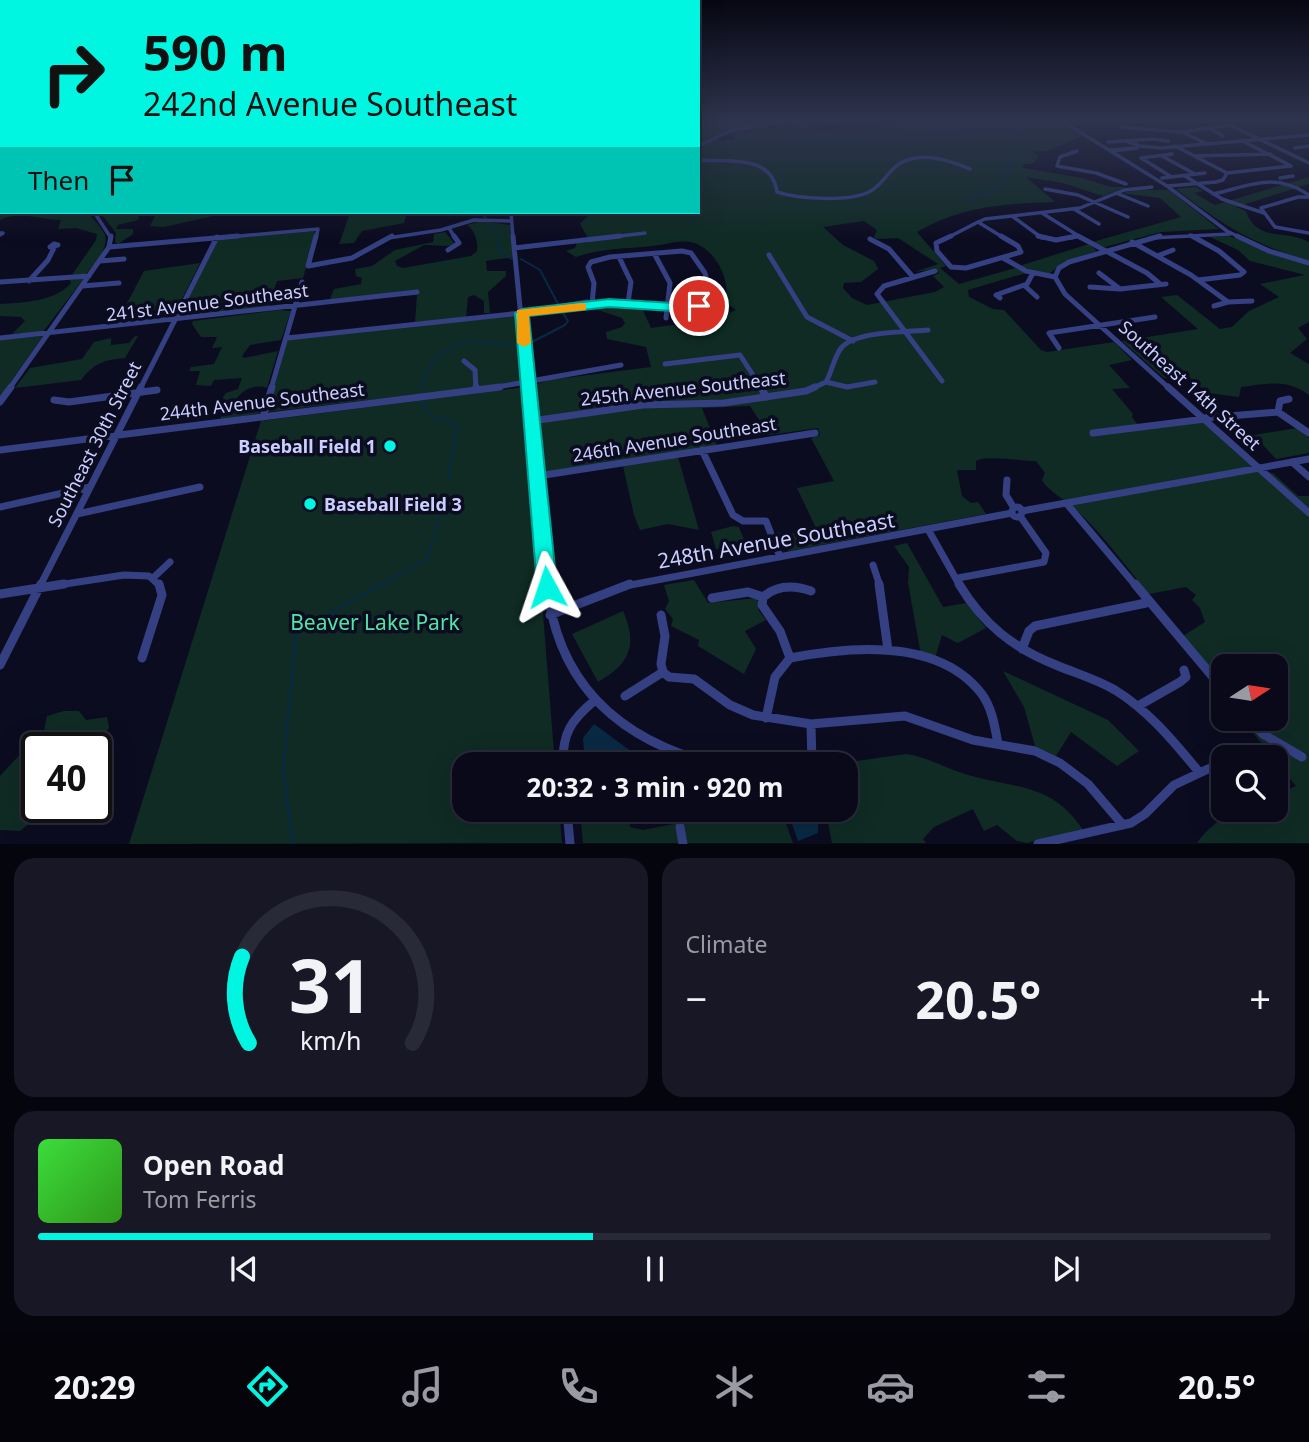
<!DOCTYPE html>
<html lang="en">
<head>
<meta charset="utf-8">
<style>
	body { margin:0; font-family:"Noto Sans",sans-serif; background:#171726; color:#f1f3f6; height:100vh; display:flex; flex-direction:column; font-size:26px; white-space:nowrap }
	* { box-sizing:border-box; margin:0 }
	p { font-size:23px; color:#999aa2 }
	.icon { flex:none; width:38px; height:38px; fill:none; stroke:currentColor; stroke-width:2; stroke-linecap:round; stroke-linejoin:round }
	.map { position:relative; height:844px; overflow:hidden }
	.sheet { display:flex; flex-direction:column; gap:14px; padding:14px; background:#05050e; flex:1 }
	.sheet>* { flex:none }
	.top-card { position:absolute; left:0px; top:0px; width:700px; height:214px; box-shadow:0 7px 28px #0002,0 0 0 2px #292a38; background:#00f6e0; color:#111; overflow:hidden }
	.needle { width:46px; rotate:78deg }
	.tools { position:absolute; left:1211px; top:654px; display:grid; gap:14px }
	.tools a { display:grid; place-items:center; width:77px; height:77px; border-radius:14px; background:#090919; box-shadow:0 7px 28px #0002,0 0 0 2px #292a38; font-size:35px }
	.speed { position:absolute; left:21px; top:732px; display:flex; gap:14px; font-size:35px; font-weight:700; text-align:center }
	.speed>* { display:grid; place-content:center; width:91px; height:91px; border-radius:50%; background:#090919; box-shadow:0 7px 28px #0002,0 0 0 2px #292a38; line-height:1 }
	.speed .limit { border:4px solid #111; border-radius:10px; background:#fff; color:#111 }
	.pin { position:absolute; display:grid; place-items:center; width:60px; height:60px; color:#fff; margin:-30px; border:4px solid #fff; border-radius:50%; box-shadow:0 2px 7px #0007 }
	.me { position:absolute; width:77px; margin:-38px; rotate:355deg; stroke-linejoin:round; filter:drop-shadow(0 0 5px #0008) }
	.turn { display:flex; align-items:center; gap:24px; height:147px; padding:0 28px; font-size:32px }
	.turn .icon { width:91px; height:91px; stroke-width:2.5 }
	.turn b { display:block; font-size:49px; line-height:60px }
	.then { display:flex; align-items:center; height:66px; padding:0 28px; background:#0003; gap:14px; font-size:26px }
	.big { font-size:52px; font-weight:700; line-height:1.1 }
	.sheet .widget { flex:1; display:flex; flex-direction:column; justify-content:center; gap:10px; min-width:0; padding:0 24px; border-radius:21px; background:#171726 }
	.sheet .dial { align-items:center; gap:0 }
	.dial svg { height:182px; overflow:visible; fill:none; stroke:#292a38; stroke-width:7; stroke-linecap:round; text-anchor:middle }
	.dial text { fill:#f1f3f6; stroke:none }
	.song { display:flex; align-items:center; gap:21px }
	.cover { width:84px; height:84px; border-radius:10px; background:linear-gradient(135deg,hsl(120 70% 55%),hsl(110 70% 35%)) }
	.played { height:7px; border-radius:4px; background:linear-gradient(90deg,#00f6e0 45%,#292a38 45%) }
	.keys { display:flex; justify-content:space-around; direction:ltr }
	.heat { display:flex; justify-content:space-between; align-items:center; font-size:38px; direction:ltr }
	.sheet .tiles { flex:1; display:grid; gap:14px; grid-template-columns:1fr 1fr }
	.widget:last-child { grid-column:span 2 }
	.trip { position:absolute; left:452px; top:752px; width:406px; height:70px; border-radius:21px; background:#090919; box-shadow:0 7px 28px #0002,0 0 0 2px #292a38; font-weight:700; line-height:70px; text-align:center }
	.menu { display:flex; height:112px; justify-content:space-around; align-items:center; background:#04040a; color:#999aa2 }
	.menu .icon { width:49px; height:49px }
	.menu .selected { color:#00f6e0 }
	.menu b { font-size:32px; color:#f1f3f6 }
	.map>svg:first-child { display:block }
	.green { fill:#0f2b24; fill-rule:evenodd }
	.water { fill:#092943 }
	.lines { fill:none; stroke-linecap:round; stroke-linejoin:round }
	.stream-far1 { stroke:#092943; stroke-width:2 }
	.stream { stroke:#092943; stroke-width:2.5 }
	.minor-far3 { stroke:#344082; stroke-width:3.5 }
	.minor-far2 { stroke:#344082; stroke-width:5 }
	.minor-far1 { stroke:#344082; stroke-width:7 }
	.minor { stroke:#344082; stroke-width:9 }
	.route { fill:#00f6e0; stroke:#00a092; stroke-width:2 }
	.slow { fill:#f59e0b }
	.poi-dot { fill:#00f6e0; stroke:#0c0c21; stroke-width:2.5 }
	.labels { text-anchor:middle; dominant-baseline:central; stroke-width:7; stroke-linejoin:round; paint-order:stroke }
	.street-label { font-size:18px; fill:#cbcfff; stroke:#0c0c21 }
	.poi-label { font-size:18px; font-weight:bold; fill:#cbcfff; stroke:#0c0c21; text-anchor:end }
	.near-street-label { font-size:21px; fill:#cbcfff; stroke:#0c0c21 }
	.near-park-label { font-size:21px; fill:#52e5a4; stroke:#0c0c21 }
</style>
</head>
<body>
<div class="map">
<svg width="1309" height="844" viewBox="0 0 1309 844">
	<rect width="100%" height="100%" fill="#0c0c21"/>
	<path class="green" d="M698 121H773L724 131 698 144Z
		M792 121H802L812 132 927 122 1058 121 1082 136 1047 151H1033L1039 157 1032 164H1022L1023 168 1082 178 1111 187H1126L1103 196 1063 183 1026 177 1055 202C1003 204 963 206 917 232L946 266 940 268 959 284 1015 268 1026 273 968 290 969 297 993 309 1004 310 1041 350 1047 352 1114 342 1132 360 1109 365 1130 388 1112 389 1133 414 1132 417 1142 430 1201 421 1251 466 1274 474 1298 496H1309V843H1197C1219 813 1240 810 1276 810V795L1296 786 1242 719H1276V667H1223V697L1214 685 1221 684 1183 636 1205 622 1200 608 1192 600 1196 595 1186 587 1149 594C1127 568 1098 528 1073 507 1065 500 1046 489 1042 480L1045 473 1036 461C1021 461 985 455 976 461V470H957L962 496 971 503 978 502 986 514 789 551 777 532 788 535 815 526 797 488 834 481 811 438 820 435 818 428 769 435 750 406 702 408 717 446 541 473 534 385 549 380 651 367 646 347 607 339 606 332 622 327 625 323 622 318 592 308 598 305 641 306 651 328 715 319 736 310 725 302C732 280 714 246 690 242 678 240 664 245 652 246 626 249 601 248 576 257L566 251 575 248 577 243 590 242 580 224 591 212H698V147L711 140H734L735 133 741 131 748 133 755 131V127L766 126 771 130 780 127 773 124 781 123 789 129 794 127ZM864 221 877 230 874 237 877 239 898 238 938 264 915 272 935 269 939 273 933 276 944 287 935 292 867 305 852 298 843 288 844 283 861 282 878 269 874 261 843 245 823 227Z
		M1309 177V184L1236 207 1246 211C1257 243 1285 229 1309 242V261C1251 243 1224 226 1176 189L1196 187 1203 191 1194 193 1215 205Z
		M1140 190H1169L1219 229 1161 232 1105 247 1092 242 1181 217 1160 198 1121 193Z
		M0 210 88 212C92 219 98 223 102 230 114 244 94 263 86 274L72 275 96 240 97 234 76 228 58 229 61 220C40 220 20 210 0 220Z
		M100 212H140L138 220 118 225 116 229H133V234L118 244 115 242 116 233Z
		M157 212H250L230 216 221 214 164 227 150 226Z
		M343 212H407L404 223 362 231 354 243 339 244 349 216Z
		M481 221 510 225 513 257 486 261 487 271H506V276L488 292 490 313H484V301L474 295 468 297 466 318 415 322 417 295 329 301 334 289 361 284 362 278 356 276 355 269 372 266 395 250 433 242 434 234 445 232 455 244 449 246 424 245 395 261 397 266 403 268 471 256 477 251C478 241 475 231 467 225Z
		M314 231 316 234 303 278 277 281 268 308 179 318 218 239Z
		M1229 236 1309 265V322L1298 328 1307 339 1290 353 1309 364V395C1287 378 1267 384 1241 387L1239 397 1208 393 1192 380 1164 378 1122 341 1198 329 1161 297 1177 295 1220 329 1232 327 1249 311 1279 297 1260 284 1305 275 1250 261 1238 250 1210 237Z
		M1089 244 1097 251 1065 261 1049 274 1019 266Z
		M200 263 177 309 123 311 144 271Z
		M84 278 43 332 12 334 25 321 21 317 0 316V304C22 303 57 301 71 283L70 280Z
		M279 310 291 311 281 340 250 345 242 356 244 358 278 351 267 388C250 382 235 395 230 411L262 408 261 413 220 420 225 404 223 397 226 393 238 389 242 378 214 380 211 386 196 385 200 371H189L191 367 214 364 222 347 212 348 217 337H201L192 324 193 321Z
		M516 315 519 316 525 378 521 382 267 412 287 341 291 339Z
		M43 336 0 397V340Z
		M135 336H138L125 358C104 360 94 363 81 380L15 388 30 368 82 359 94 342 111 338V345L129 343Z
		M525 387 555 765H464V810H559L562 843 129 844 261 421Z
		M1297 428 1309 438V453L1276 459 1254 435Z
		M678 457 699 530 668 524 640 530 634 515 623 466Z
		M733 526 739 527 746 545 716 549 711 532Z
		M907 543 943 607 967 603 986 628 958 643 942 635 935 658 921 655 908 583 909 567 894 546Z
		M694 580 708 603 757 598 759 611 766 620 745 631 756 649 744 674 698 646 699 640 671 626 673 619 665 609 669 601 664 585Z
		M623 611C638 645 630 664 598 682L572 634Z
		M1003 671 1108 720 1139 751 1117 766 1071 732 1056 756 1035 746 1024 707Z
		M64 711H79L86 720 107 717 109 727 96 759V747H37L38 816 20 831 0 830V776L27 747 37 743 44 731 47 716Z
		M906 754C928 757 947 769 968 775 1017 789 1052 783 1083 830L1027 843 1017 841 997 825 984 831 973 809 934 827 923 839 926 843H832L827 818 828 810H845V765L835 764Z
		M580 810H628L630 827 643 830 746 810H781L793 843H583Z"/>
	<path class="water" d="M594 724 643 760 656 765 625 763 585 765 583 738Z
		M787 810H819L818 833 798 841Z"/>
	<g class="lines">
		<path class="stream-far1" d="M792 143 1018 130
			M965 201 992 191 1006 182 1008 169 1016 152 1010 141 1018 130 1052 121
			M14 212 90 215
			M479 212 486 218
			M103 215 146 212
			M489 224 500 238 498 245 502 253 512 259
			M521 259 540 270 558 304
			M532 342 565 325 568 321 563 313
			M422 389C425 362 448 342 475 341 490 340 503 347 519 345
			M422 402 431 416 449 420 457 427 448 480
			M378 586 427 559 446 494"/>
		<path class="stream" d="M293 844 283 769 296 636 310 624 382 584"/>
		<path class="minor-far3" d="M825 121H840
			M1062 121 1167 186 1227 231 1241 238
			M1120 127 1182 132 1230 125 1309 163
			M1210 129 1223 136
			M1182 132 1205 143
			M1241 140 1291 166
			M1126 141 1140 146 1161 148 1309 135
			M1108 142 1154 139 1168 141
			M698 146 730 131 782 121
			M1175 146 1227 173 1291 166
			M1295 148 1309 146
			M1110 150 1137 148 1112 151
			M1077 151 1060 157 1057 166 1096 173 1126 184
			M1162 156 1193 173
			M1195 156 1271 154
			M1141 158 1170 176
			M1141 158 1172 154
			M698 160C728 162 772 154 777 192 799 199 848 202 869 192 879 187 885 177 893 169 913 149 947 159 970 169
			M1185 176 1222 199 1264 213
			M1162 178 1205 173
			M1280 178 1293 176
			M1167 186 1216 182 1223 180 1227 173
			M1045 189 1078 195 1128 217
			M1116 193 1148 206
			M1213 194C1250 186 1274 171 1309 195
			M1309 197H1298L1261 208 1275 227 1309 233
			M1074 209 1099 224
			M94 212 111 238
			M511 212 513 238
			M1042 213 1082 238
			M1012 216 1042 238
			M978 222 1004 238
			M978 222 985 219 1080 208 1124 190 1152 187
			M449 228 455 238
			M0 233H3L0 235
			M1190 235 1195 238
			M218 238 318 229 316 238
			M388 238 441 230 474 220 511 221
			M604 238 645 233
			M947 238 978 222
			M1071 238 1077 236
			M1150 238 1230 234"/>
		<path class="minor-far2" d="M316 236 308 266 352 258 392 236
			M513 236 528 389
			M951 236 936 243 937 251 951 267 966 268 1021 252 1018 246 1001 236
			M1038 236 1056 240 1077 236
			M1078 236 1147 273 1159 283
			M1192 236 1219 251 1244 272 1240 275 1198 280
			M1237 236 1269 251 1309 263
			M870 239 889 249 913 277
			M1132 242 1191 275 1228 302
			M54 244 58 245 50 247Z
			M109 247 238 236
			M514 248 620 236
			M448 250 459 243 454 236
			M682 251 691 253 705 273 710 295 702 305 688 308 628 303 592 304 594 283 588 267 591 262 610 257Z
			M655 255 670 283 666 318
			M769 255 807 317 853 341
			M1157 256 1173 250
			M619 257 631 282 628 303
			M1003 258 1026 271 1055 277
			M100 261 124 259
			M935 271 884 286 877 294 942 381
			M1099 273 1120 289
			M1055 277 1065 294 1170 389
			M1055 277 1059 268 1069 262 1160 236
			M29 281 48 260 54 248
			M0 282 89 276
			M82 286 119 283
			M1025 286 1037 297
			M1090 287 1120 289 1166 284
			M1000 298 996 295 1027 284 1033 273
			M702 305 719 316
			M1214 306 1228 302 1252 301
			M0 338 417 292
			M287 338 521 313 587 302 592 304
			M1059 348 1049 333 1155 317
			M464 361 475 370 476 389
			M665 364 740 355 762 389
			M826 382 847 387 875 382
			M9 389 109 247 111 236
			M140 389 217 237
			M271 389 302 282
			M486 389 621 365
			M811 389 826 382C832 372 834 356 842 347 857 331 907 332 928 330"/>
		<path class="minor-far1" d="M476 387V390
			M528 387 547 586
			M760 387 767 397
			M1168 387 1309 513
			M54 400 69 402 157 390
			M0 402 11 387
			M1278 412 1280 401 1289 399
			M263 417 272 387
			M1204 418 1278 412 1309 433
			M532 421 643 405 724 403 806 391 815 387
			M1093 433 1205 419
			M0 450 500 387
			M702 450 733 515 743 521H766L780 557
			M1292 462 1309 477
			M538 476 815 433
			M1007 480 1006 495 1014 508
			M1067 504 1136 586
			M0 507 90 487
			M1012 512a5 5 0 1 1 10 0a5 5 0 1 1-10 0Z
			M1022 511 1309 459
			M77 514 200 487
			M929 531 960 586
			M873 565 880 586
			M153 578 170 562
			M958 578 1044 562 1046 553 1020 516
			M40 586 141 387
			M52 586 124 575 149 576 160 586
			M625 586 1012 513"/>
		<path class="minor" d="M547 584C557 686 621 741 717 765
			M879 584 888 650
			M959 584C983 624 1013 648 1056 665 1075 673 1096 679 1115 690 1149 711 1174 742 1199 772
			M1135 584 1223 689
			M0 594 64 584
			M763 597 762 605 780 631 790 658
			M712 598 748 592 763 597C777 585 794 585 811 591
			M550 615 630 584
			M661 615 665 636 661 664 663 672
			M1022 649 1029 631 1035 626 1146 603
			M142 658 162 595 159 584
			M0 665 41 584
			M663 672 669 677 694 679 730 705 753 715 811 724 905 716 973 740 1035 751 1060 763 1088 784 1123 825
			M625 696 663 672
			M1138 706 1180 682 1186 677 1184 670
			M766 718 775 677 790 658C851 646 938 638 981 693 992 707 995 727 998 744
			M1248 719 1263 734 1302 757
			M811 724 812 765
			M1234 758 1252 750
			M563 765C562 734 571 720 594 701
			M567 810 570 844
			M680 827 683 844
			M1038 844 1131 823 1145 814 1174 785 1223 762"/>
	</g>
	<linearGradient id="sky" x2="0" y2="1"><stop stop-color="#070712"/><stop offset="0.5" stop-color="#2e344e"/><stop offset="1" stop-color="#2e344e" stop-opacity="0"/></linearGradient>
	<rect width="1309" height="240" fill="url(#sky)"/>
	<path class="route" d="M609 299 688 304 699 302 706 306 688 312 609 307 529 316 557 587 554 593 547 596 540 593 537 587 515 313 522 309Z"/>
	<path class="slow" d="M582 303 586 304V310L529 316 531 343 524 347 517 343V310Z"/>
	<g class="poi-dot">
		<circle cx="390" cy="446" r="7"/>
		<circle cx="310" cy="504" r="7"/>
	</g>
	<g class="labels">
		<g class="street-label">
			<text transform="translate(207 302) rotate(-7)">241st Avenue Southeast</text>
			<text transform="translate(1190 385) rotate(42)">Southeast 14th Street</text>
			<text transform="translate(683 388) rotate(-6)">245th Avenue Southeast</text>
			<text transform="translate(262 401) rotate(-7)">244th Avenue Southeast</text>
			<text transform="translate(674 439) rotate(-9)">246th Avenue Southeast</text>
			<text transform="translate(94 444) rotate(-63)">Southeast 30th Street</text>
		</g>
		<g class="poi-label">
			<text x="376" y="446">Baseball Field 1</text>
			<text x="324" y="504" text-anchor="start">Baseball Field 3</text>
		</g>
		<g class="near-street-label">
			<text transform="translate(776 540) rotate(-10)">248th Avenue Southeast</text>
		</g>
		<g class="near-park-label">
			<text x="375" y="622">Beaver Lake Park</text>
		</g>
	</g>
</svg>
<div class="tools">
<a><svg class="needle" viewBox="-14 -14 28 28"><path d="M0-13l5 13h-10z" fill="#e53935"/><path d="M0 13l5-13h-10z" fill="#999aa2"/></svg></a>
<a><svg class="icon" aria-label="search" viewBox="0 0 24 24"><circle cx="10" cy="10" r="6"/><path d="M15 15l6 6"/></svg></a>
</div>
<div class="speed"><div class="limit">40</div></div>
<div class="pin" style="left:699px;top:306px;background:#d93025"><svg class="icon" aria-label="arrive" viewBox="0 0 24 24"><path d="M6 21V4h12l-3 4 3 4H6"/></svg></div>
<svg class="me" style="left:547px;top:587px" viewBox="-20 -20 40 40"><path d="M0-17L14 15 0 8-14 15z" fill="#00f6e0" stroke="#fff" stroke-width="4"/></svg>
<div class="trip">20:32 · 3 min · 920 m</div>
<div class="top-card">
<div class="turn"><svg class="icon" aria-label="right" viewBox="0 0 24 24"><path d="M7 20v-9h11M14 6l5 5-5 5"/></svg><div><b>590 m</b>242nd Avenue Southeast</div></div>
<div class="then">Then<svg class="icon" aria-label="arrive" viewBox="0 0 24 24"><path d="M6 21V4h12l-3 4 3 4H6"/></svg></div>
</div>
</div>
<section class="sheet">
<div class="tiles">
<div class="widget dial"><svg viewBox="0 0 100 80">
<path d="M14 69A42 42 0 1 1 86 69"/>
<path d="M14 69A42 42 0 0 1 11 31" stroke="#00f6e0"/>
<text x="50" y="56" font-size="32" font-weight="700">31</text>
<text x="50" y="72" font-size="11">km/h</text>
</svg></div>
<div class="widget"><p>Climate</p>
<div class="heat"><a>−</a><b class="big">20.5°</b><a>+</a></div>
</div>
<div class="widget">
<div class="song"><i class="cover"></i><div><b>Open Road</b><p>Tom Ferris</p></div></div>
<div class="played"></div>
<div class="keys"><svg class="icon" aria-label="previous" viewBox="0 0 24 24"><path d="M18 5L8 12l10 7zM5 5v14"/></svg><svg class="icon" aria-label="pause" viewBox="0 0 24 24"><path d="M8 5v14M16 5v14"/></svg><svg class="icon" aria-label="next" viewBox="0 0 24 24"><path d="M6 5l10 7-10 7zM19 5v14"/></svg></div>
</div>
</div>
</section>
<nav class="menu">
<b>20:29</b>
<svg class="icon selected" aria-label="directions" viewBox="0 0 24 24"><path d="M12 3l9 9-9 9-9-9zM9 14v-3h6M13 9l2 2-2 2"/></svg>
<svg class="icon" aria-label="music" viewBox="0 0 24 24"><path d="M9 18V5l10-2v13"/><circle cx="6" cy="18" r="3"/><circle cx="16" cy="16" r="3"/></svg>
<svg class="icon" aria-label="phone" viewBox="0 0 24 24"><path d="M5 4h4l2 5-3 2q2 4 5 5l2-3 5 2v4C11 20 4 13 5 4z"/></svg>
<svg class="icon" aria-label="climate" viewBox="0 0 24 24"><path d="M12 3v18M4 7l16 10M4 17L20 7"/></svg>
<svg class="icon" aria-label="car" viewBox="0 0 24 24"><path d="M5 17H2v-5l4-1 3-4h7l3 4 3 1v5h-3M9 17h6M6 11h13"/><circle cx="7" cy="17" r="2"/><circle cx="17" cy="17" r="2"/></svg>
<svg class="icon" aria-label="filters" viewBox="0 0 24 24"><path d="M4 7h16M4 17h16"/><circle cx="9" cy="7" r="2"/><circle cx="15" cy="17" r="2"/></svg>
<b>20.5°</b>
</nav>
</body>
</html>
